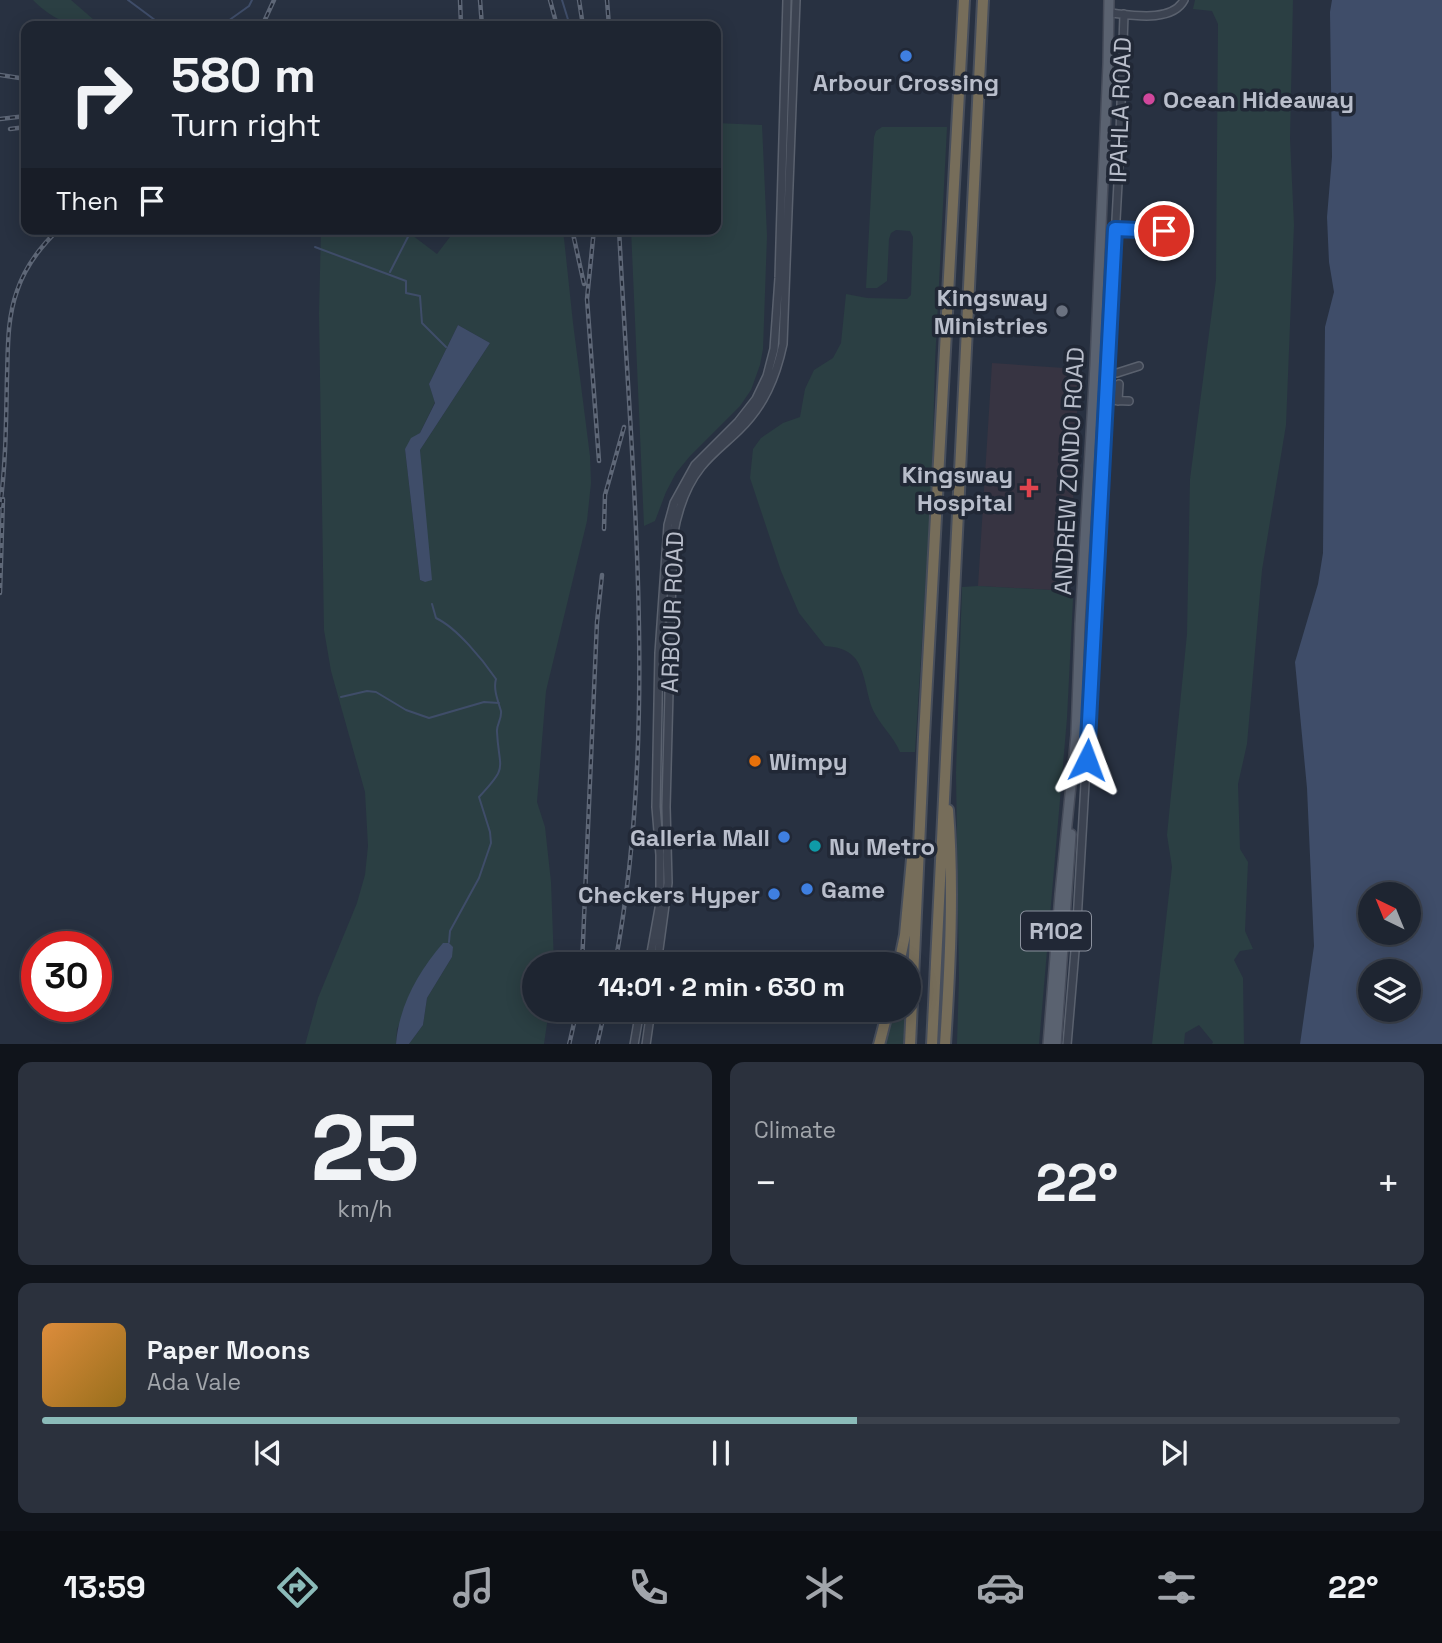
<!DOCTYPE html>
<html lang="en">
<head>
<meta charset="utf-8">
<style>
	body { margin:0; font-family:"Space Grotesk",sans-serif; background:#2b313d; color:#f1f3f6; height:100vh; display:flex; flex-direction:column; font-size:26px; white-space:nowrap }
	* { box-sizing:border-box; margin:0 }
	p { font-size:23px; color:#a1a5ab }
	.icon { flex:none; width:38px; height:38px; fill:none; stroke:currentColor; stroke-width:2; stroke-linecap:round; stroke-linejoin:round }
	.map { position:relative; height:1044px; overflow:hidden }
	.drawer { display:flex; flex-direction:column; gap:18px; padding:18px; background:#10141b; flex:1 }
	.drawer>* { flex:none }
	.top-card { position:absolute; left:21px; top:21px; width:700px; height:214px; border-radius:14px; box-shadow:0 4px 18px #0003,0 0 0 2px #3c424d; background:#1e2531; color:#f1f3f6; overflow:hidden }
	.needle { width:46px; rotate:317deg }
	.buttons { position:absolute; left:1358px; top:882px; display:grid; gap:14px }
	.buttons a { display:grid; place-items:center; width:63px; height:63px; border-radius:50%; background:#1e2531; box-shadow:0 4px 18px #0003,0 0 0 2px #3c424d; font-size:35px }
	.speed { position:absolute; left:21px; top:931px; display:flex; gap:14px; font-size:35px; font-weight:700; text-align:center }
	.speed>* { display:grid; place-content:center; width:91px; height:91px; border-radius:50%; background:#1e2531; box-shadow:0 4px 18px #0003,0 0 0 2px #3c424d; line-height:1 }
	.speed .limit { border:10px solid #d22; background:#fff; color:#111 }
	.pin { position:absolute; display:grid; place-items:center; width:60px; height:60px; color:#fff; margin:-30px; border:4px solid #fff; border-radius:50%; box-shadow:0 2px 7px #0007 }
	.me { position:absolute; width:77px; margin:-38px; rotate:3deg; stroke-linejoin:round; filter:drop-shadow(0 0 5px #0008) }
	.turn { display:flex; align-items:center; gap:24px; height:147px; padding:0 35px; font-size:32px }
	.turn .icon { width:91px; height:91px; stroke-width:2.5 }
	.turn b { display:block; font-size:49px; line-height:60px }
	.then { display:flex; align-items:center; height:66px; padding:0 35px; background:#0003; gap:14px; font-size:26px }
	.big { font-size:52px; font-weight:800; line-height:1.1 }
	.drawer .tile { flex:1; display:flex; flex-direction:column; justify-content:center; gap:10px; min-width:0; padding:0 24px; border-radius:14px; background:#2b313d }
	.drawer .dial { align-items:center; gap:0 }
	.dial b { font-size:91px; line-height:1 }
	.song { display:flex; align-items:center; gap:21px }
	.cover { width:84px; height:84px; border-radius:10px; background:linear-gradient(135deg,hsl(30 70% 55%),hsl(40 70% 35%)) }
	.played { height:7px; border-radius:4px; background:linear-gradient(90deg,#8bbbb9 60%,#3c424d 60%) }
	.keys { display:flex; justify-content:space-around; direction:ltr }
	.heat { display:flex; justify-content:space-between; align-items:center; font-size:38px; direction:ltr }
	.drawer .tiles { flex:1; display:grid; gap:18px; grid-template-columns:1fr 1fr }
	.tile:last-child { grid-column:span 2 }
	.trip { position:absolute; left:522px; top:952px; width:399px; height:70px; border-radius:35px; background:#1e2531; box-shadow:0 4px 18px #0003,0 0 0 2px #3c424d; font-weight:800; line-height:70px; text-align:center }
	.tab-bar { display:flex; height:112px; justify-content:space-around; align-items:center; background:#0c0f14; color:#a1a5ab }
	.tab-bar .icon { width:49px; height:49px }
	.tab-bar .current { color:#8bbbb9 }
	.tab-bar b { font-size:32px; color:#f1f3f6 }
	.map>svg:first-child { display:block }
	.medical { fill:#373442 }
	.green { fill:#2b3f43; fill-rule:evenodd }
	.water { fill:#3f4d69; fill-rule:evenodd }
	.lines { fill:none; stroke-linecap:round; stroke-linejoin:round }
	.stream { stroke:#3f4d69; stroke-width:2 }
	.minor-casing { stroke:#5a616e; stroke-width:10 }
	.major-casing { stroke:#464c5a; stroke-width:12 }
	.highway-casing { stroke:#474e5b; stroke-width:14 }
	.minor { stroke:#3c4351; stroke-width:7 }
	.major { stroke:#5a6270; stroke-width:9 }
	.highway { stroke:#766d5a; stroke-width:10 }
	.rail-casing { stroke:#5e6777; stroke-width:4.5 }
	.rail { stroke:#212836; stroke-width:2; stroke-dasharray:5; stroke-linecap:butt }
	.route-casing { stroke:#114b97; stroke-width:18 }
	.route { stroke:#1a73e8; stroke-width:12 }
	.shop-dot { fill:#3f7fe0; stroke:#212836; stroke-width:2.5 }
	.hotel-dot { fill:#d1479c; stroke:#212836; stroke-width:2.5 }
	.worship-dot { fill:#6b7280; stroke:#212836; stroke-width:2.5 }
	.health-dot { fill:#e0444e; stroke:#212836; stroke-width:2.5 }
	.food-dot { fill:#e8710a; stroke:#212836; stroke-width:2.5 }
	.culture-dot { fill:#0f9aa8; stroke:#212836; stroke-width:2.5 }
	.labels { text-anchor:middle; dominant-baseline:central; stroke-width:7; stroke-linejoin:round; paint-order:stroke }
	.shield { fill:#212836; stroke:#8b919e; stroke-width:2 }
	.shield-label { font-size:23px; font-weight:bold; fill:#b9becb }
	.poi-label { font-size:24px; font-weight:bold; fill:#b9becb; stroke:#212836; text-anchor:start }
	.street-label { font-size:24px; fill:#b9becb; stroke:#212836 }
</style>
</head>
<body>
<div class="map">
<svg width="1442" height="1045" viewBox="0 0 1442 1045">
	<rect width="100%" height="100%" fill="#283141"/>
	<path class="medical" d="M992 363 1079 369 1069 591 978 586Z"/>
	<path class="green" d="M33 0H71L101 26C71 26 55 22 33 0Z
		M1195 0H1293L1290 139 1294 225 1286 425 1262 570 1247 744 1238 784 1240 849 1248 862 1245 931 1253 949 1240 951 1234 960 1243 978 1244 1045 1212 1044 1213 1042 1199 1025 1185 1033 1184 1044H1152L1172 867 1167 835 1187 634 1190 479 1216 280 1218 24 1212 11 1193 9Z
		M716 123 762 125 767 236 763 349 760 365 751 390 740 406 690 456 676 473 666 492 655 521 644 526 631 229H716Z
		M882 127H947L935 362 932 479 915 752H900C894 737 880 725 873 710 866 694 866 672 855 658 847 649 837 647 825 646L799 613 781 571 750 478 753 449 761 438 783 423 800 417 805 389 814 370 833 358 841 343 846 294 867 298 907 299 911 295 913 237 910 231 896 230 891 233 889 239 887 281 877 288H866L874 137 876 131Z
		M321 229H404L437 254 456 229H563L573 323 590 456 591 483 587 521 546 691 537 802 545 827 551 882 554 964H534V1010H549L544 1044H409L423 1025 427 998 452 957 426 965 397 1029 396 1044 305 1045 318 998 357 903 365 875 368 846 365 792 331 671 324 630 319 314ZM458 325 490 343 420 450 425 582 420 580 405 449 420 433 435 402 429 384Z
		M978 586 1069 591 1073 599 1067 718 1039 1044H957L959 978 956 773 962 587Z
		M894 1010H907L905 1044 884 1045Z"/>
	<path class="water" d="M1332 0H1442V1044H1300L1314 946 1307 788 1295 662 1318 584 1323 553 1325 327 1334 292 1329 262 1327 217 1332 157 1330 12ZM1370 894H1409V933H1370ZM1370 971H1409V1010H1370Z
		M458 325 490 343 420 450 432 580 425 582 420 580 405 449 411 438 420 433 435 403 429 384Z
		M443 943H449L453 947 452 957 427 998 423 1025 409 1044H396C399 1006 418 972 443 943Z"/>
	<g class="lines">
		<path class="stream" d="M128 0 163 26
			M562 0 570 26
			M221 26 249 6 252 0
			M315 247 406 281V293L420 296 422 323 446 347
			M390 272 412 229
			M432 604 436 618C457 628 483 660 496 679 493 689 498 701 501 711 502 720 496 725 497 732 499 771 509 765 479 797L490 832 491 843 479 878 450 931 449 942
			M341 697 367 691 376 692 406 710 429 718 484 702 499 703"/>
		<defs>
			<path id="minor" d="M1110 13C1131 15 1172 23 1184 0
				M1115 229 1164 231
				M1106 372 1117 373 1139 366
				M1105 400 1129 401
				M1118 401 1119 384
				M649 964 660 903V855L656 807 659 653 668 525 674 503 695 465 738 422 756 399 767 376 774 349 779 278 787 0
				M657 964 668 883 666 807 673 537C677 513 685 487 701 467 712 453 727 442 739 430 764 406 776 377 783 344L796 0
				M634 1045 640 1010
				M646 1045 651 1010
				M1067 1045 1076 939 1088 732 1119 165 1124 14"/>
			<path id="major" d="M1048 1045 1060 894 1076 735 1080 624 1095 365 1108 64 1109 0
				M1056 1045 1071 834"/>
			<path id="highway" d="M899 964 905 935 912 859
				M879 1045 888 1010
				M910 1045 924 737 964 0
				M932 1045 983 0
				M945 1045C950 966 954 888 948 810"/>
		</defs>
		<use href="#minor" class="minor-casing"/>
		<use href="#major" class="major-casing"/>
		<use href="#highway" class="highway-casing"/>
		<use href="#minor" class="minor"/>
		<use href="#major" class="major"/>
		<use href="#highway" class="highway"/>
		<defs>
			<path id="rail" d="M460 0 461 26
				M480 0 482 26
				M550 0 557 26
				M579 0 583 26
				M607 0 609 26
				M262 26 274 0
				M0 75 26 79
				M0 119 26 116
				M10 129 26 127
				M572 229 584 284
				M594 229 587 299 599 461
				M0 507C6 464 6 420 7 377 8 348 7 319 17 291 25 267 40 247 59 229
				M604 529 605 495 624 427
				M0 593 3 499
				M582 964 597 622 602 575
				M615 964C660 726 631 470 619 229
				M569 1045 577 1010
				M597 1045 605 1010"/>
		</defs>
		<use href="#rail" class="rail-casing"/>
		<use href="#rail" class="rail"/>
	</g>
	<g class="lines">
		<defs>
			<path id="route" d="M1087 760 1115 229 1164 231"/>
		</defs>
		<use href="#route" class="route-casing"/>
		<use href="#route" class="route"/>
	</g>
	<g class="shop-dot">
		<circle cx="906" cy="56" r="7"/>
		<circle cx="784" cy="837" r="7"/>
		<circle cx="807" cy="889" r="7"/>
		<circle cx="774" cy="894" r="7"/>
	</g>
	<circle class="hotel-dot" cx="1149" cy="99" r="7"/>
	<circle class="worship-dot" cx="1062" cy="311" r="7"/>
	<path class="health-dot" d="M1025.5 477.5h7v7h7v7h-7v7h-7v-7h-7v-7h7z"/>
	<circle class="food-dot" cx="755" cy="761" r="7"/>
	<circle class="culture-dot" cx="815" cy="846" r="7"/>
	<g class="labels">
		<rect class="shield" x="1021" y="911.5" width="70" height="39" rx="5"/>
		<g class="shield-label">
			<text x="1056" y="931">R102</text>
		</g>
		<g class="poi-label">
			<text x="906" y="82" text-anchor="middle">Arbour Crossing</text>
			<text x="1163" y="99">Ocean Hideaway</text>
			<text x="1048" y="297" text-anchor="end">Kingsway<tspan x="1048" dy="28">Ministries</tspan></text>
			<text x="1013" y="474" text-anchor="end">Kingsway<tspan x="1013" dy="28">Hospital</tspan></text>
			<text x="769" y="761">Wimpy</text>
			<text x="770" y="837" text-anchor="end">Galleria Mall</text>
			<text x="829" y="846">Nu Metro</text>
			<text x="821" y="889">Game</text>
			<text x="760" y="894" text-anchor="end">Checkers Hyper</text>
		</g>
		<g class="street-label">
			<text transform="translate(1120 110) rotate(-88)">IPAHLA ROAD</text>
			<text transform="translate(1069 471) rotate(-87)">ANDREW ZONDO ROAD</text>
			<text transform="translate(672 612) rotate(-88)">ARBOUR ROAD</text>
		</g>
	</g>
</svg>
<div class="buttons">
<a><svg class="needle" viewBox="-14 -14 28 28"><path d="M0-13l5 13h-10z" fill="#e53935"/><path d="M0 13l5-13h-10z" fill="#a1a5ab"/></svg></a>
<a><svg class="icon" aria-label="layers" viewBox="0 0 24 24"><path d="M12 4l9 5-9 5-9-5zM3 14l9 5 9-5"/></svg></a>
</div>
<div class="speed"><div class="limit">30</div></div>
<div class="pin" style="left:1164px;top:231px;background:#d93025"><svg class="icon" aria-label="arrive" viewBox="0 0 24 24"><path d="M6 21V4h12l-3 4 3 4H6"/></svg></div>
<svg class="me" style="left:1087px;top:760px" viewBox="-20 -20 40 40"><path d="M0-17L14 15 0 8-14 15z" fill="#1a73e8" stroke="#fff" stroke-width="4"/></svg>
<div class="trip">14:01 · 2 min · 630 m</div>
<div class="top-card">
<div class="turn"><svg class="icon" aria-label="right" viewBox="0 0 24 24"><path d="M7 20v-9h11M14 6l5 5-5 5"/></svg><div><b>580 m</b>Turn right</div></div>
<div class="then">Then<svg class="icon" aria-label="arrive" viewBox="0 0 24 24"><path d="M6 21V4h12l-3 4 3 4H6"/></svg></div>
</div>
</div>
<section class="drawer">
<div class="tiles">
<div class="tile dial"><b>25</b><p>km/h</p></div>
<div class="tile"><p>Climate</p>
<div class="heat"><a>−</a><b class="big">22°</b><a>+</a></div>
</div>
<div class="tile">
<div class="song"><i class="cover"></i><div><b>Paper Moons</b><p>Ada Vale</p></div></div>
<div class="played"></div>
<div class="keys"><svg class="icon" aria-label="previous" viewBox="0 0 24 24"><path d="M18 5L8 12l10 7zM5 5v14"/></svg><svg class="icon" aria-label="pause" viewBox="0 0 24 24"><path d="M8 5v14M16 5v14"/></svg><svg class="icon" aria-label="next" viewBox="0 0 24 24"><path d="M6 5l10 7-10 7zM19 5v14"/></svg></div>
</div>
</div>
</section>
<nav class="tab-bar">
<b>13:59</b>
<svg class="icon current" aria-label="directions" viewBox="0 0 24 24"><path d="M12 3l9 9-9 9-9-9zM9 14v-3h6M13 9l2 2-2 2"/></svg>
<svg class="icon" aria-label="music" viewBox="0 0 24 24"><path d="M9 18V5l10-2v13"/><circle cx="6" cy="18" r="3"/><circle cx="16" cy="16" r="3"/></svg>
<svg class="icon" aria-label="phone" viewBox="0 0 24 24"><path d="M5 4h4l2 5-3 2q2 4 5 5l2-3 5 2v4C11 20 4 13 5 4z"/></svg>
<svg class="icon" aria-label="climate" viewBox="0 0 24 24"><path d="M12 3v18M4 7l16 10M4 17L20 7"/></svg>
<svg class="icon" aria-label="car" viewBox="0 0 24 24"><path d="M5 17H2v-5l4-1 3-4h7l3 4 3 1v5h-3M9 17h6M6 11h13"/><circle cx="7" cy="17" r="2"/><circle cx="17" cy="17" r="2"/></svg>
<svg class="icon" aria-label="filters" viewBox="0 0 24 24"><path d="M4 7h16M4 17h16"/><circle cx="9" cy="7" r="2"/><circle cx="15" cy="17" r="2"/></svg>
<b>22°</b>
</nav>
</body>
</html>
